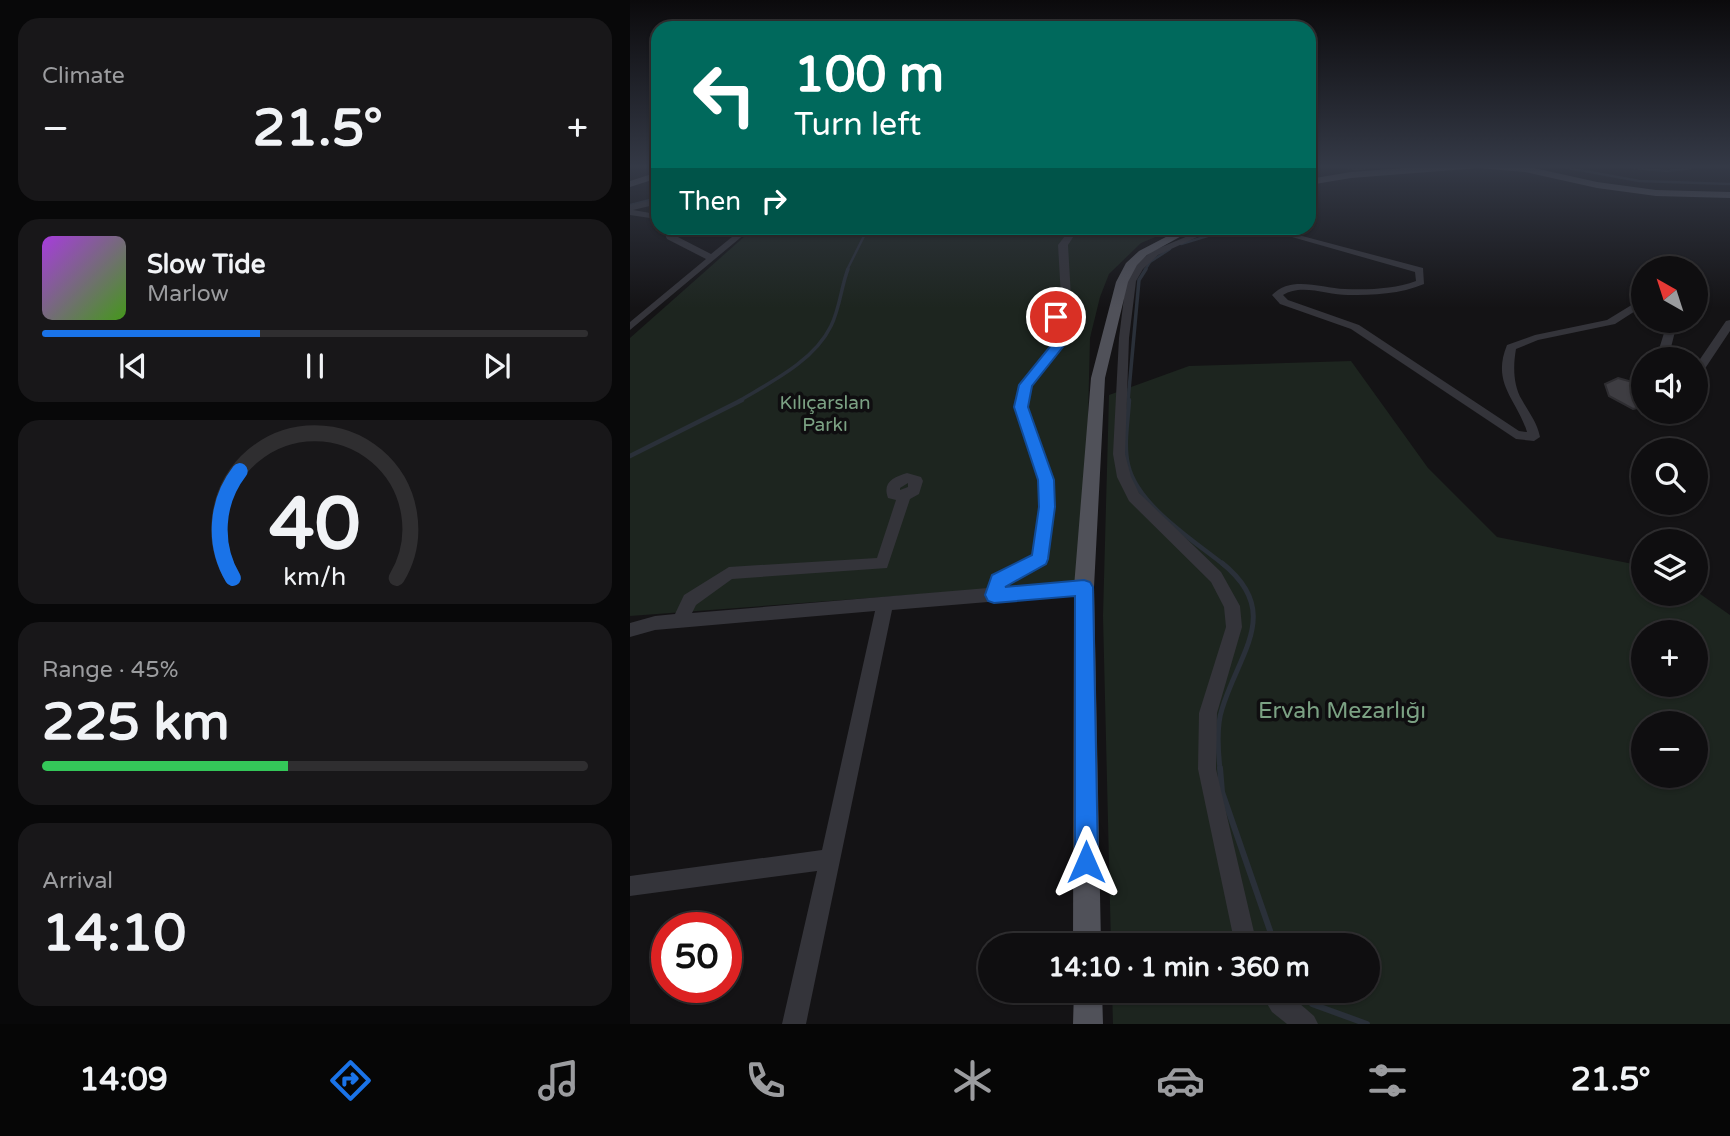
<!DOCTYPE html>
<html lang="en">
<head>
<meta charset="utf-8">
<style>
	body { margin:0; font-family:"Varela Round",sans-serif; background:#181719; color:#f1f3f6; height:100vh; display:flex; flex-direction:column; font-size:26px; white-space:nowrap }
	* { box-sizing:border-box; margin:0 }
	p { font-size:23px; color:#9b9c9f }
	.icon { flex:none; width:38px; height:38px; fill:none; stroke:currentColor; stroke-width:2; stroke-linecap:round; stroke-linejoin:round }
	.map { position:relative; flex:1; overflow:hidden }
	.side { display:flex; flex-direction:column; gap:18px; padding:18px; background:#080809; width:630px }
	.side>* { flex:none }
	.top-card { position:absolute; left:21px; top:21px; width:665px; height:214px; border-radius:21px; box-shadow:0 2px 5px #0004,0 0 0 2px #2f2e30; background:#00695c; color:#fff; overflow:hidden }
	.needle { width:46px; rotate:321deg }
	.tools { position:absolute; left:1001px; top:256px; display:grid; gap:14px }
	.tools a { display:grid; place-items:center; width:77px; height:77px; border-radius:50%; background:#0f0e10; box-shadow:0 2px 5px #0004,0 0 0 2px #2f2e30; font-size:35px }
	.speed { position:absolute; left:21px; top:912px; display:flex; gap:14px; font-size:35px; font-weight:700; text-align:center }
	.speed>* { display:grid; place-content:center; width:91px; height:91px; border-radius:50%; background:#0f0e10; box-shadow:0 2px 5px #0004,0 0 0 2px #2f2e30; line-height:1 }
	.speed .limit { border:10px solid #d22; background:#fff; color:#111 }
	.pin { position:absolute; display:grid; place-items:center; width:60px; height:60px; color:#fff; margin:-30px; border:4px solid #fff; border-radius:50%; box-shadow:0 2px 7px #0007 }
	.me { position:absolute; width:77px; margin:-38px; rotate:0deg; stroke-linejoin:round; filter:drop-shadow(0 0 5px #0008) }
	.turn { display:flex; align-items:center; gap:24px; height:147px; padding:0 28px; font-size:32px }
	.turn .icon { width:91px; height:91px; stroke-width:2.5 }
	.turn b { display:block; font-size:49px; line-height:60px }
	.then { display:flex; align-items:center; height:66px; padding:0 28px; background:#0003; gap:14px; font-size:26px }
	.big { font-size:52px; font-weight:700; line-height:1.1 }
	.side .tile { flex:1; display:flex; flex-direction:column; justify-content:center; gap:10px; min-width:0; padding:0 24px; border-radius:21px; background:#181719 }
	.side .dial { align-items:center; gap:0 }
	.dial svg { height:182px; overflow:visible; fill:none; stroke:#2f2e30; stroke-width:7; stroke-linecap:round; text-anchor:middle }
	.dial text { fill:#f1f3f6; stroke:none }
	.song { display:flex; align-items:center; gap:21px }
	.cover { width:84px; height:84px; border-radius:10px; background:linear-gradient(135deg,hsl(280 70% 55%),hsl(100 70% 35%)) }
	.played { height:7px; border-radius:4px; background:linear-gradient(90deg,#1a73e8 40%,#2f2e30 40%) }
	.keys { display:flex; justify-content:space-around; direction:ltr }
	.heat { display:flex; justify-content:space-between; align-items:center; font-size:38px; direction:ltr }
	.charge { height:10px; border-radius:5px; background:linear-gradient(90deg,#34c759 45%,#2f2e30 0) }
	.trip { position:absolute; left:348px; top:933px; width:402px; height:70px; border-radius:35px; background:#0f0e10; box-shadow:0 2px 5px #0004,0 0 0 2px #2f2e30; font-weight:700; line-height:70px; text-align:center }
	.tab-bar { display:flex; height:112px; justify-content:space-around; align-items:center; background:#060606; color:#9b9c9f }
	.tab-bar .icon { width:49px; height:49px }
	.tab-bar .selected { color:#1a73e8 }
	.tab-bar b { font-size:32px; color:#f1f3f6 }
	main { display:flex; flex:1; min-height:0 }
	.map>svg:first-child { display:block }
	.green { fill:#1d251f; fill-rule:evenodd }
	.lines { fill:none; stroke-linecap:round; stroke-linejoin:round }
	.stream-far4 { stroke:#2a3039; stroke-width:2.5 }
	.stream-far3 { stroke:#2a3039; stroke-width:3.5 }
	.stream-far2 { stroke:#2a3039; stroke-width:4.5 }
	.stream-far1 { stroke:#2a3039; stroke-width:5 }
	.stream { stroke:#2a3039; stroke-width:6 }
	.building { fill:#3e3d42; stroke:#2e2d31; stroke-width:2 }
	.minor { fill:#34343a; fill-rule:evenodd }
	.major { fill:#505159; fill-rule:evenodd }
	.route { fill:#1a73e8; stroke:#114b97; stroke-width:2 }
	.labels { text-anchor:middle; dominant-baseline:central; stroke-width:7; stroke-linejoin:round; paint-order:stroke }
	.park-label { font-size:19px; fill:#7ba183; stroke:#0f0e10 }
	.near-park-label { font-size:23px; fill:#7ba183; stroke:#0f0e10 }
</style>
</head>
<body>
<main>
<section class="side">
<div class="tile"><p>Climate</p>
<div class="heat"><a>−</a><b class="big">21.5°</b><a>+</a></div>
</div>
<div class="tile">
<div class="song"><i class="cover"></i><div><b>Slow Tide</b><p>Marlow</p></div></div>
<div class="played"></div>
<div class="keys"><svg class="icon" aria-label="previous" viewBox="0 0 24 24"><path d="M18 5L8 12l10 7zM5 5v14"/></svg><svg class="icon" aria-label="pause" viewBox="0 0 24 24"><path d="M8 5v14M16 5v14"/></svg><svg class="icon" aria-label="next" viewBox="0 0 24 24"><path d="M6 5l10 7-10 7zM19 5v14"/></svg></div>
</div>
<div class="tile dial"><svg viewBox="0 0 100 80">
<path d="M14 69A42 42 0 1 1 86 69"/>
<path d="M14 69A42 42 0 0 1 17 22" stroke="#1a73e8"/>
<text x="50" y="56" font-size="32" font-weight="700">40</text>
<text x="50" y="72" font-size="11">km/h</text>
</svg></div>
<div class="tile"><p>Range · 45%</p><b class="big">225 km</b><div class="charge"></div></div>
<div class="tile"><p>Arrival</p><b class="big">14:10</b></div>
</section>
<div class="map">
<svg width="1100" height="1024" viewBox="0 0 1100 1024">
	<rect width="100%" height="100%" fill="#141315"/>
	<path class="green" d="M124 228H547L511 243 479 274 470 297 460 338 454 582 0 616V338Z
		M721 361 798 468 867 537 1013 566V593H1066V591L1100 615V1024H483L482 991 738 990V945H481L473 616 479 395 559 366ZM1013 632H1066V684H1013ZM1013 723H1066V775H1013Z"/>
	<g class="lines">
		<path class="stream-far4" d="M693 165 727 169 765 165
			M922 165 1009 181 1100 184
			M973 165 1037 171 1086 165
			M0 205 28 198
			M551 244 604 228
			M217 270 238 228
			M515 270 520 262 540 249"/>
		<path class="stream-far3" d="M109 401C141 382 184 361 201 326 210 308 211 287 218 269
			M498 401 509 280 516 269"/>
		<path class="stream-far2" d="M499 400C498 420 493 445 498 465 507 505 563 540 594 565
			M0 456 112 400"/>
		<path class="stream-far1" d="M590 769C588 751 586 727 592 709 609 652 653 612 592 563"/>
		<path class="stream" d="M590 768 592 792 645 945
			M673 990 682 1004 737 1024"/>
	</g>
	<path class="building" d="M988 378 1013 385V407L1003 409 979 396 975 384Z"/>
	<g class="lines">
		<path class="minor" d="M28 199V204L3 210 26 214 28 223 20 218 0 215V205Z
			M32 228H40L44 235 81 254 113 228H122L0 330V322L76 259 37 239Z
			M441 228H449L438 245 441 297 431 317 434 343 401 386 397 407 423 480 424 507 417 559 415 563 375 584 374 587 454 580 459 582 462 587 459 592 454 594 262 610 176 1024H152L187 871 0 896V876L192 850 245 611 25 630 0 637V623L25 616 45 614 54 595 99 567 247 558 266 500 258 498C252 482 264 477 277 473L291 477 293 481 289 494 280 499 257 568 102 579 66 605 62 613 358 588 363 575 403 555 410 507 409 480 385 407 389 385 424 343 421 317 431 297 428 245ZM278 483V487L270 490V488Z
			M577 228H587L528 255 513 269 506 281 499 338 495 454 501 477 509 493 591 572 610 606 612 627 587 713 586 769 627 945H605L568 769 569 713 596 627 594 607 581 582 499 501 487 477 483 454 489 338 496 281 506 265 522 251Z
			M630 228H642L793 268 794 284C771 294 743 295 718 295 698 295 671 283 653 295L658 300 729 325 889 431 897 432C887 399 861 384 877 345L905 335 977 320 1013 298V306L985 324 908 340 886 349C883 366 883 385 892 400 899 413 907 422 910 437L904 441 886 439 721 329 650 304 642 295C661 275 691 288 715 289 738 290 765 289 786 281L785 272Z
			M1038 320H1048L1038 359H1026Z
			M1100 320V331L1070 376 1066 377V365L1096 321Z
			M629 990H654L684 1016 688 1024H657L642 1012Z"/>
		<path class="major" d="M814 165 895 166 967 182 1026 190 1100 192V198L1026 196 967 188 895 172 849 168 721 178 679 185V179L721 172Z
			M28 172V178L0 187V181Z
			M553 228H566L517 255 507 265 498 282 475 378 464 587 471 945H443L444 587 461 378 486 282 496 263 509 251Z
			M444 990H472L473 1024H443Z"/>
	</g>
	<linearGradient id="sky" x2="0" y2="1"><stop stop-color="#0b0a0c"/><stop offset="0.54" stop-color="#343946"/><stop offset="1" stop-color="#343946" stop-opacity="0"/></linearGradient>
	<rect width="1100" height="308" fill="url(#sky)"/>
	<path class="route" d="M426 313 432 317 436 343 402 386 398 407 424 480 425 507 418 559 416 564 375 587 454 580 460 582 463 587 468 862 465 871 456 874 448 871 445 862V596L364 603 358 601 355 595 362 575 402 555 409 507 408 480 384 407 389 385 423 343 420 317Z"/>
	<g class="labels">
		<g class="park-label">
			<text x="195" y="403">Kılıçarslan<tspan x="195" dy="22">Parkı</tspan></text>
		</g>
		<g class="near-park-label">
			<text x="712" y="711">Ervah Mezarlığı</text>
		</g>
	</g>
</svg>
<div class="tools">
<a><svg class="needle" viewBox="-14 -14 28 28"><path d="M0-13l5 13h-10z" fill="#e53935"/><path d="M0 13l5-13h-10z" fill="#9b9c9f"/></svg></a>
<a><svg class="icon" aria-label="sound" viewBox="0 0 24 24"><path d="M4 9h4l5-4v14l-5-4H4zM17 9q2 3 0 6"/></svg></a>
<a><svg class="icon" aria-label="search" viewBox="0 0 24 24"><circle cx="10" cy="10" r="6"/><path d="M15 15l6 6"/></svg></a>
<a><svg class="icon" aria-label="layers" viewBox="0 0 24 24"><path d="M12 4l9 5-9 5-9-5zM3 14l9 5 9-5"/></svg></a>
<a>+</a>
<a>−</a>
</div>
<div class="speed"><div class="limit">50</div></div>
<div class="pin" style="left:426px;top:317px;background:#d93025"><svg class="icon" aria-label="arrive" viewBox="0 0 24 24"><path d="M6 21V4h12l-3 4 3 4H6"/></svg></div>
<svg class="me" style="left:456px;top:862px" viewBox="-20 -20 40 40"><path d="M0-17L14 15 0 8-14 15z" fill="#1a73e8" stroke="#fff" stroke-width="4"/></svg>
<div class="trip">14:10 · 1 min · 360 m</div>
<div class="top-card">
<div class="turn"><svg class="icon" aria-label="left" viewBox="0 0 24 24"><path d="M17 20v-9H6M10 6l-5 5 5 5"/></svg><div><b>100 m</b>Turn left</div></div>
<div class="then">Then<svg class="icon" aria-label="right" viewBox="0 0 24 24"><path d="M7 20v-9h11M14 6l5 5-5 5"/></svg></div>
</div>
</div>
</main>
<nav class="tab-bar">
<b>14:09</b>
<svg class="icon selected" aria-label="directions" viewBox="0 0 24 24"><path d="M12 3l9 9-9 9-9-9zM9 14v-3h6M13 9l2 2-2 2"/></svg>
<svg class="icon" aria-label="music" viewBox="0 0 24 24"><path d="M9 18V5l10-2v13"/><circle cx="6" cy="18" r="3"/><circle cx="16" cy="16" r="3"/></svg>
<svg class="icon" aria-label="phone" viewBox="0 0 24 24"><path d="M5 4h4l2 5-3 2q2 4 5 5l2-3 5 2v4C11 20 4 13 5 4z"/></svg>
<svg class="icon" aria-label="climate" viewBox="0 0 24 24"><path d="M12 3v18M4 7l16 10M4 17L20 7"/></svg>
<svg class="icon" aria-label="car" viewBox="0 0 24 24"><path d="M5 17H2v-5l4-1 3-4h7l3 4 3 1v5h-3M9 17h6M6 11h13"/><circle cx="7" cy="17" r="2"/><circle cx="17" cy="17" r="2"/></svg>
<svg class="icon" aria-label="filters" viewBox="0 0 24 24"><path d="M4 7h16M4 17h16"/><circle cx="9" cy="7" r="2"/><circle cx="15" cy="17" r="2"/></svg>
<b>21.5°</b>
</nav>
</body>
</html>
